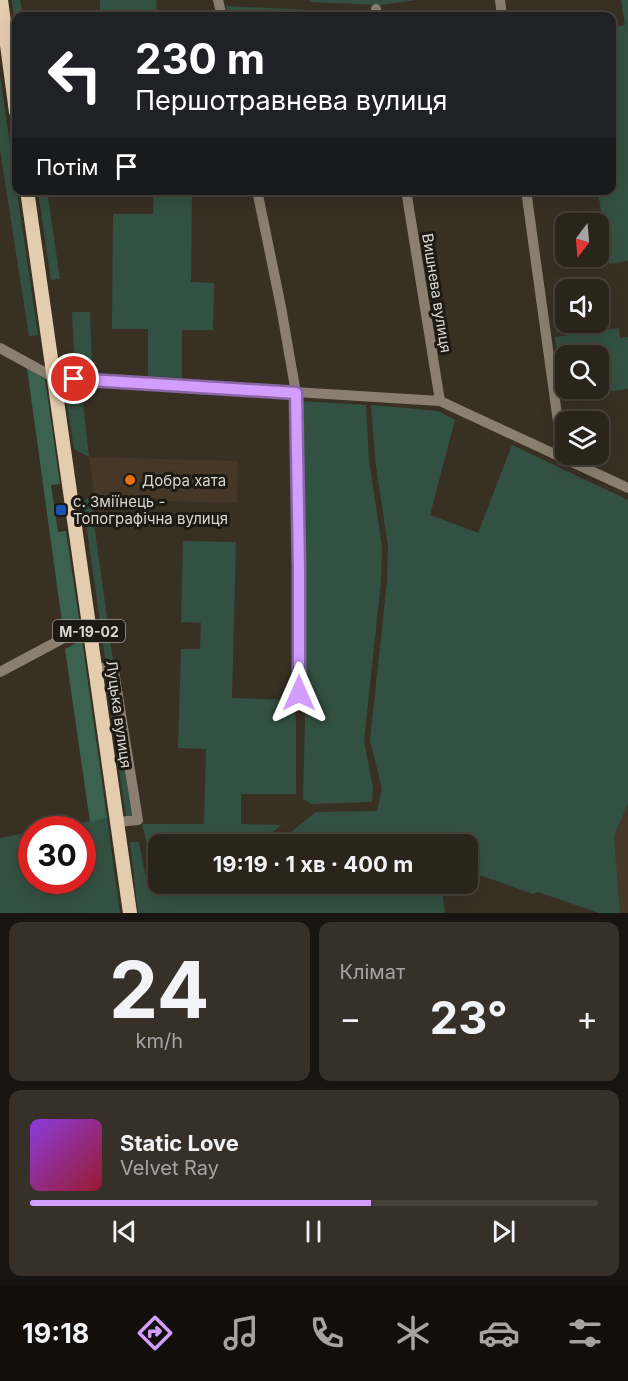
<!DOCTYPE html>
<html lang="uk">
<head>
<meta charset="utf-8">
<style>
	body { margin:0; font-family:Inter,sans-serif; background:#373028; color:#f1f3f6; height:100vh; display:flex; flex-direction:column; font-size:22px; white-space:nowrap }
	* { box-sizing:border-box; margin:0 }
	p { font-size:20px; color:#a6a4a3 }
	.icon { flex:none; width:33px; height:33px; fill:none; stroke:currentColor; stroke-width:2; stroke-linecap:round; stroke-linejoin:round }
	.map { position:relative; height:913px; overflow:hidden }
	.sheet { display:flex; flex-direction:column; gap:9px; padding:9px; background:#18140f; flex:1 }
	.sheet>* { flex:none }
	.hud { position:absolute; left:12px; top:12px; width:604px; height:183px; border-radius:12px; box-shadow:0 6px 24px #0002,0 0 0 2px #47413a; background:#202124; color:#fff; overflow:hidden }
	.needle { width:39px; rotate:196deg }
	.controls { position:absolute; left:555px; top:213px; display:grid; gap:12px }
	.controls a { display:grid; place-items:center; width:54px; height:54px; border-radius:12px; background:#2b241b; box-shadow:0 6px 24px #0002,0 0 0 2px #47413a; font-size:30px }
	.speed { position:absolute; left:18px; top:816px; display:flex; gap:12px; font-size:30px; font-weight:700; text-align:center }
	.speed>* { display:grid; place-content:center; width:78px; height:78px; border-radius:50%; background:#2b241b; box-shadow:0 6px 24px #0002,0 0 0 2px #47413a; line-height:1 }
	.speed .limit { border:9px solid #d22; background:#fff; color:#111 }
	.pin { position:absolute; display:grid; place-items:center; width:51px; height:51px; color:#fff; margin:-26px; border:3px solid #fff; border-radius:50%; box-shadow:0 2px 6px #0007 }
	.me { position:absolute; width:66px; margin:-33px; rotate:0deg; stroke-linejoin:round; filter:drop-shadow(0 0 4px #0008) }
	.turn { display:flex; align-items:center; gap:21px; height:126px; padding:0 24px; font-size:27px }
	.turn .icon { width:78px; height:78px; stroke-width:2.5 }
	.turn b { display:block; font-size:42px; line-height:51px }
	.then { display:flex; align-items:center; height:57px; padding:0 24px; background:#0003; gap:12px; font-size:22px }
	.big { font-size:45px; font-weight:700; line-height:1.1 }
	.sheet .widget { flex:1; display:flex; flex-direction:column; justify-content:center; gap:9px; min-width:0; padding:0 21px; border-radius:12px; background:#373028 }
	.sheet .dial { align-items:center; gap:0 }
	.dial b { font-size:78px; line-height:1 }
	.song { display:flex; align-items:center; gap:18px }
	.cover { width:72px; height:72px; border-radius:9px; background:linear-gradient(135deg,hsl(270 70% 55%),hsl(350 70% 35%)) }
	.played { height:6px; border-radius:3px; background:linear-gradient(90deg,#d29dfd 60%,#47413a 60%) }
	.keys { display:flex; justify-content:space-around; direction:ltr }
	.heat { display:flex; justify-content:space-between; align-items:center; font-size:33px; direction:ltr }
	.sheet .tiles { flex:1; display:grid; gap:9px; grid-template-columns:1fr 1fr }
	.widget:last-child { grid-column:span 2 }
	.trip { position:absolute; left:148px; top:834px; width:330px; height:60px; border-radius:12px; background:#2b241b; box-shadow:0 6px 24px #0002,0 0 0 2px #47413a; font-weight:700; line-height:60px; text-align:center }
	.dock { display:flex; height:96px; justify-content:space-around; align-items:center; background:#110e0b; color:#a6a4a3 }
	.dock .icon { width:42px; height:42px }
	.dock .current { color:#d29dfd }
	.dock b { font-size:27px; color:#f1f3f6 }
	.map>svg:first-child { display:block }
	.built { fill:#453827 }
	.green { fill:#335142; fill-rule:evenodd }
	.forest { fill:#3a624f }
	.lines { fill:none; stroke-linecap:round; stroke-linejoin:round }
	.minor { stroke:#8a7f70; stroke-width:10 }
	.major { stroke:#e4ccae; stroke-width:14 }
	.route-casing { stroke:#8866a4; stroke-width:15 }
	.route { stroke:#d29dfd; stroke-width:10 }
	.food-dot { fill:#e8710a; stroke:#1d1913; stroke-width:2 }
	.transit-dot { fill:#1a4fb4; stroke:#1d1913; stroke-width:2 }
	.labels { text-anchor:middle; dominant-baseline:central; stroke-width:6; stroke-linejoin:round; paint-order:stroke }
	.shield { fill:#1d1913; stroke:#a29d96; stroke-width:1.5 }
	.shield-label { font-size:14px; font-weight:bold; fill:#dbd6ce }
	.street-label { font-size:15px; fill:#dbd6ce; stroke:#1d1913 }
	.poi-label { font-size:15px; fill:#dbd6ce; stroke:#1d1913; text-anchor:start }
</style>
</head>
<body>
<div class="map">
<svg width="628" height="913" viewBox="0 0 628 913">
	<rect width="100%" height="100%" fill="#393024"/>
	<path class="built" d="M89 457 238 461 237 503 95 499Z
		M628 804V913H620L614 836Z"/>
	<path class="green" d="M12 0H20L23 16H16V37Z
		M100 0H156L157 16H100Z
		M310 0H417L380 5 310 2Z
		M621 0H628V261L609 264 598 191 612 190V27L625 25Z
		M226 6 373 13V16H229Z
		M0 76 38 335 29 336 0 150Z
		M38 191H47L60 279 51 280Z
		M154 191H192L191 282 214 283 213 330H182V378L148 376V329H112L113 214H153Z
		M72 312H90L92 372 75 371Z
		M619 328 620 338 628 337V389L563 398 555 337ZM566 356H598V388H566Z
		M81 384 89 457 74 449 65 391 74 385Z
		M300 401 366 405 369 460 382 547 381 582 364 741 373 788 372 802 312 804 303 799 305 722Z
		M371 405 438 411 455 420 430 515 478 533 512 445 628 500V804L614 836 620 913H599L538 892 533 894 468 871V844H276L316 812 377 811 382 789 370 740 387 582 388 547 375 459Z
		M90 496 114 667 106 664 83 502Z
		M183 541 236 542 232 698 294 700 296 721V794H241V824L281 825 258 844H159V873L153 868 142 824H204L206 749 178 748 181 649H200L201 623 181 622Z
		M112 674 133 816 126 817 105 675Z
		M107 818 120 913H0V838L31 832 32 880H82V830L48 829Z
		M130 842H139L145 873 167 889 188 892 220 890 228 884H441L445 913H138Z"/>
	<path class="forest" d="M27 368 45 379 60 484 51 485 58 532 66 531 79 619 63 629Z
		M82 640 107 818 90 822 65 649Z"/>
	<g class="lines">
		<path class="minor" d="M218 0 222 16
			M500 0 502 16
			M376 9 377 16
			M257 190 281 307 296 393 299 568V693
			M406 190 440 401
			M526 190 563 458
			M0 348 53 377 440 401 628 488
			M95 666 114 671 138 820 118 822
			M0 672 88 625"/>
		<path class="major" d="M1 0 16 112
			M27 190 130 913"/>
	</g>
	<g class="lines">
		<defs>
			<path id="route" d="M74 379 296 393 299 568V693"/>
		</defs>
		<use href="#route" class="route-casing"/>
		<use href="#route" class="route"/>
	</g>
	<circle class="food-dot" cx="130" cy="480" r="6"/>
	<rect class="transit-dot" x="55" y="504" width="12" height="12" rx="3"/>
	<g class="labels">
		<rect class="shield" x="53" y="620" width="72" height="22" rx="4.5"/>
		<g class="shield-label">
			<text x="89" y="631">М-19-02</text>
		</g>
		<g class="street-label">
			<text transform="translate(437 293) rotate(81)">Вишнева вулиця</text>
			<text transform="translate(119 714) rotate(82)">Луцька вулиця</text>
		</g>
		<g class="poi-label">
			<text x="142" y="480">Добра хата</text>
			<text x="73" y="501">с. Зміїнець -<tspan x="73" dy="17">Топографічна вулиця</tspan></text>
		</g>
	</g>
</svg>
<div class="controls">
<a><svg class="needle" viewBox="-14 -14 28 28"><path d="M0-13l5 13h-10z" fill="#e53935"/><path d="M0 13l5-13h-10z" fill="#a6a4a3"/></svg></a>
<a><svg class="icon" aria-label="sound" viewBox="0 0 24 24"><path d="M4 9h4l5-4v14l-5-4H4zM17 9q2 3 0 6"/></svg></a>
<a><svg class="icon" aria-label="search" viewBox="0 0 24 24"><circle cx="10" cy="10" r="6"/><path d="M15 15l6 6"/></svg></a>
<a><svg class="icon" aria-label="layers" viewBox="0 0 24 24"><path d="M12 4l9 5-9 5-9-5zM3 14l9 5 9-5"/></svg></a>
</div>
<div class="speed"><div class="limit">30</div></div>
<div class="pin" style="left:74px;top:379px;background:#d93025"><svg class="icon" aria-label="arrive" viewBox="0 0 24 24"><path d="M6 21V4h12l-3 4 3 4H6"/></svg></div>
<svg class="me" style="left:299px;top:693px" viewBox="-20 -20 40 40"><path d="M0-17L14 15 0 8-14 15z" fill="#d29dfd" stroke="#fff" stroke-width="4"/></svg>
<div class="trip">19:19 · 1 хв · 400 m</div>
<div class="hud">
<div class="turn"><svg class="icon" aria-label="left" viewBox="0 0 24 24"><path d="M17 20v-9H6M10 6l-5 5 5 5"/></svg><div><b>230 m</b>Першотравнева вулиця</div></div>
<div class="then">Потім<svg class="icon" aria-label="arrive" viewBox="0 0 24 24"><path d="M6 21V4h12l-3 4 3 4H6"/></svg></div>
</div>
</div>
<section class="sheet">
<div class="tiles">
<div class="widget dial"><b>24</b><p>km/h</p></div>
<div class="widget"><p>Клімат</p>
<div class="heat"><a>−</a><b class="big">23°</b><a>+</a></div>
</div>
<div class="widget">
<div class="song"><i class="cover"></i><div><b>Static Love</b><p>Velvet Ray</p></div></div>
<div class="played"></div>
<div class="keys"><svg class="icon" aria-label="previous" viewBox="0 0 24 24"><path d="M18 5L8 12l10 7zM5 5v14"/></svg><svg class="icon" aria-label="pause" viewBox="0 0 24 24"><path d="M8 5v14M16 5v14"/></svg><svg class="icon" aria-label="next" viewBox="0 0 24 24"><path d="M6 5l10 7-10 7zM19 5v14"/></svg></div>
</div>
</div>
</section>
<nav class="dock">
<b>19:18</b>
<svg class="icon current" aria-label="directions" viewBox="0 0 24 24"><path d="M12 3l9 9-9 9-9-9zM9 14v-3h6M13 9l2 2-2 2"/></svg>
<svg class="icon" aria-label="music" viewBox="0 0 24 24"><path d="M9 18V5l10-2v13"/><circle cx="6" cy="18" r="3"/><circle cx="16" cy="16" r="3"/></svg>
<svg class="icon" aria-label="phone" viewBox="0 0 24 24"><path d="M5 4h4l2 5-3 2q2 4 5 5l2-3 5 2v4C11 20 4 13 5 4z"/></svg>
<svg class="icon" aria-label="climate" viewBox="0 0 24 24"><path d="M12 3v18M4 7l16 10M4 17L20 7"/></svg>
<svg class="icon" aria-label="car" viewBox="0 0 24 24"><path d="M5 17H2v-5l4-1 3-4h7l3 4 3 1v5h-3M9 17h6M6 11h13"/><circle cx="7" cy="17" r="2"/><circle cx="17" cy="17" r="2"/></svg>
<svg class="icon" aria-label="filters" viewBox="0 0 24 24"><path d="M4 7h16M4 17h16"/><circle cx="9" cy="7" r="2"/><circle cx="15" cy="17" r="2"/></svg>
</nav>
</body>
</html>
